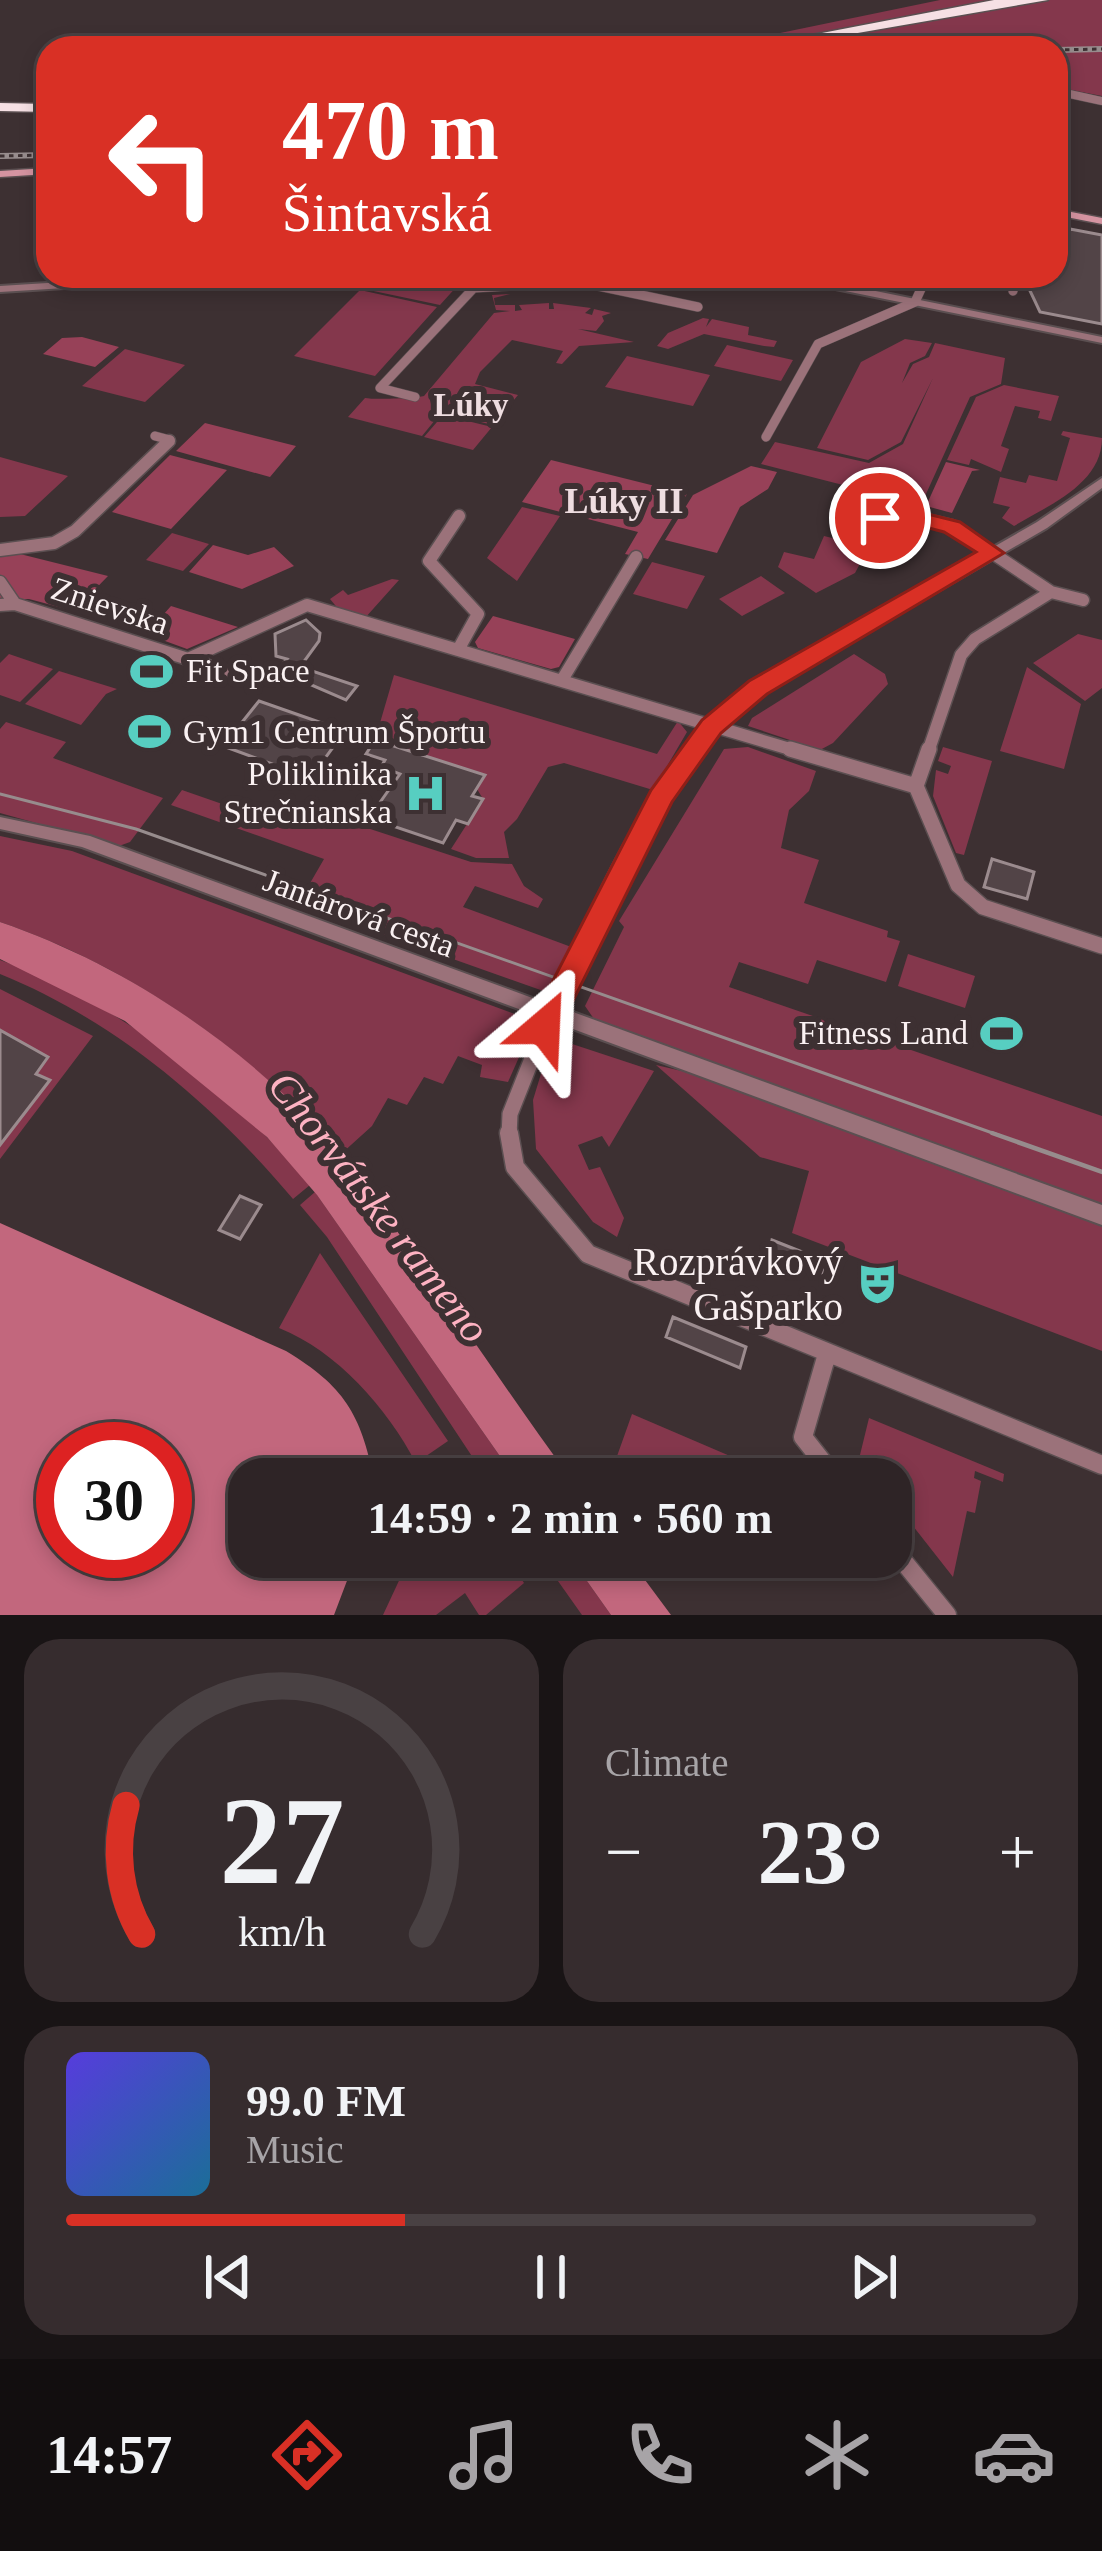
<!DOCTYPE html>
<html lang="en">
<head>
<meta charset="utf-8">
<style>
	body { margin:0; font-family:"Times New Roman",serif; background:#362c2e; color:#f1f3f6; height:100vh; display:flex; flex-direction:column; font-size:45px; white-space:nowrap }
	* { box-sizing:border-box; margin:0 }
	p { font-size:39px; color:#a7a4a7 }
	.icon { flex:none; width:66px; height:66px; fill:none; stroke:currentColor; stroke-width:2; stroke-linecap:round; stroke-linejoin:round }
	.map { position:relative; height:1615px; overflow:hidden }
	.details { display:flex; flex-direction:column; gap:24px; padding:24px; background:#191415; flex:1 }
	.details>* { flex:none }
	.top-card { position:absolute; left:36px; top:36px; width:1032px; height:252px; border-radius:36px; box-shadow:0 6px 18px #0003,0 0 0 3px #494143; background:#d93025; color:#fff; overflow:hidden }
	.speed { position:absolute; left:36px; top:1422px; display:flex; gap:24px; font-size:60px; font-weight:700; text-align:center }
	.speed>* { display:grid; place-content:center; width:156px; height:156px; border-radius:50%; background:#2e2426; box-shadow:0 6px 18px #0003,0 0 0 3px #494143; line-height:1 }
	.speed .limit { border:18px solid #d22; background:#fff; color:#111 }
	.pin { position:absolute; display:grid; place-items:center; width:102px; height:102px; color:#fff; margin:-51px; border:6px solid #fff; border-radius:50%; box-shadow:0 3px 12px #0007 }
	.me { position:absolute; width:132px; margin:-66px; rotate:26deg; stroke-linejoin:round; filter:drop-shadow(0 0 9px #0008) }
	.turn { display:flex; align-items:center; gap:42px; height:252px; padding:0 48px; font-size:54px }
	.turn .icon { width:156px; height:156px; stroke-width:2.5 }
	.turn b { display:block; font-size:84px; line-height:102px }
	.big { font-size:90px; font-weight:700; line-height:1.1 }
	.details .widget { flex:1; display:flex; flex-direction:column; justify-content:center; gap:18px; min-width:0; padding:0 42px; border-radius:36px; background:#362c2e }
	.details .dial { align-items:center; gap:0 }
	.dial svg { height:312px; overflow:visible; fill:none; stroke:#494143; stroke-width:7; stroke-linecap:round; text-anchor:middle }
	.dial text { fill:#f1f3f6; stroke:none }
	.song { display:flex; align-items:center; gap:36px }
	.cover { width:144px; height:144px; border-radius:18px; background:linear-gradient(135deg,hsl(250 70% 55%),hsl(200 70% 35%)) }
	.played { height:12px; border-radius:6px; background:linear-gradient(90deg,#d93025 35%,#494143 35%) }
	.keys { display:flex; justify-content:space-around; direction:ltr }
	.heat { display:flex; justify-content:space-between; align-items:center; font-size:66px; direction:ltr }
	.details .tiles { flex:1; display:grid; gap:24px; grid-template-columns:1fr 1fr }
	.widget:last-child { grid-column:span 2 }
	.trip { position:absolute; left:228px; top:1458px; width:684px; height:120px; border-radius:36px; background:#2e2426; box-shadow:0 6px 18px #0003,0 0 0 3px #494143; font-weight:700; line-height:120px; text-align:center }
	.menu { display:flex; height:192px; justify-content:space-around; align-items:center; background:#120e0f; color:#a7a4a7 }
	.menu .icon { width:84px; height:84px }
	.menu .selected { color:#d93025 }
	.menu b { font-size:54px; color:#f1f3f6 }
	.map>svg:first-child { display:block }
	.green { fill:#84374c }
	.forest { fill:#974158 }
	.water { fill:#c2677d; fill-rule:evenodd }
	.building { fill:#524447; stroke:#9b8b8e; stroke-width:3 }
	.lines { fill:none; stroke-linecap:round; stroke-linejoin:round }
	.minor-far4-casing { stroke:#5b4f51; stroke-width:9 }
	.minor-far3-casing { stroke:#5b4f51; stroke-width:10 }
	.minor-far2-casing { stroke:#5b4f51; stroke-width:15 }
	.minor-far1-casing { stroke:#5b4f51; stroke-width:18 }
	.minor-casing { stroke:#5b4f51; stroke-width:21 }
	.tertiary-casing { stroke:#5b4f51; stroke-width:4 }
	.secondary-casing { stroke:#5b4f51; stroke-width:3 }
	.motorway-casing { stroke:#5b4f51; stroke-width:3 }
	.minor-far4 { stroke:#9b727a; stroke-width:8 }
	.minor-far3 { stroke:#9b727a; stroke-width:9 }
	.minor-far2 { stroke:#9b727a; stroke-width:12 }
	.minor-far1 { stroke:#9b727a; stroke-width:15 }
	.minor { stroke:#9b727a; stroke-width:18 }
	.tertiary { fill:#9b727a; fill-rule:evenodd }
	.secondary { fill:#d594a1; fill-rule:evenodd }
	.motorway { fill:#f6e0e4; fill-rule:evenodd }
	.tram-far1 { stroke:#978c8d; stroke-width:3 }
	.tram { stroke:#978c8d; stroke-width:4.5 }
	.rail-casing { stroke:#978c8d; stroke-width:6 }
	.rail { stroke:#3d3032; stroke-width:3; stroke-dasharray:4.5; stroke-linecap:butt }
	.route { fill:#d93025; stroke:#8d1f18; stroke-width:3 }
	.labels { text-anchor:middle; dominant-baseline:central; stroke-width:12; stroke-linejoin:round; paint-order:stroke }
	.far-quarter-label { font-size:33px; font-weight:bold; fill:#eedde0; stroke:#3d3032 }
	.street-label { font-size:33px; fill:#faf1f2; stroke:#3d3032 }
	.poi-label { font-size:33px; fill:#faf1f2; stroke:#3d3032; text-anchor:start }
	.neighbourhood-label { font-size:36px; font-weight:bold; fill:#eedde0; stroke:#3d3032 }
	.near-poi-label { font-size:39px; fill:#faf1f2; stroke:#3d3032; text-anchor:end }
	.near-water-label { font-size:42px; font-style:italic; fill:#fdb2c2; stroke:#3d3032 }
</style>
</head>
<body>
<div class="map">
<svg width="1102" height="1615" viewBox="0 0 1102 1615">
	<rect width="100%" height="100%" fill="#3d3032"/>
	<path class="green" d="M940 0H1102V48H932L943 41 924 35 841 48H707Z
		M1102 51V96L1056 87V52Z
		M420 276 459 284 440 305 364 289 374 279 410 286Z
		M360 290 437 307 375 376 294 356Z
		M510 294 494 298 495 305H515V311L522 310 519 305 549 303V309H554L553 303 591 308 585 313 592 315 594 309 611 313 602 316 604 321 596 331 578 329 634 342 579 346 562 364 556 363 563 351 512 340 480 372 475 384 518 395 493 425 436 411 429 396 433 412 440 414 422 436 348 417 365 398C375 400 417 398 424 396L494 313 510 311 496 310 492 295Z
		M703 318 709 319 706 327 712 319 749 327 748 335 777 341 774 347 764 346 704 334 668 349 657 346 668 333Z
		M905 339 932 343 925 356 910 363 902 383 913 364 929 357 935 343 1005 358 1001 384 970 397 921 505 761 464 775 442 869 463 903 444 933 378 901 442 868 460 817 448 861 362Z
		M727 345 793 360 781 381 714 366Z
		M125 349 185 365 145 402 82 386Z
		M627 356 710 375 693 406 605 387Z
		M1004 385 1059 396 1051 421 1038 418 1040 411 1015 406 1001 446 1009 449 1001 472 971 459 969 465 947 460 976 397Z
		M443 415 492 427 473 450 424 437Z
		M1063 431 1102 438C1102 484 1049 505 1014 526L1002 518 1010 507 993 503 1000 477 1026 483 1029 475 1057 481 1070 438 1061 435Z
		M0 458V457L68 476 25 516 0 517Z
		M522 507 560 516 517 581 487 558Z
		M172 533 209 544 183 571 146 560Z
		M824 536 869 547 855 573 816 593 778 567 784 552 814 559Z
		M652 562 705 576 687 609 633 594Z
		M761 576 785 593 742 616 719 599Z
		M392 579 399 580 365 618 340 611 330 599 343 590 348 595Z
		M1078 634 1102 640V688L1085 701 1033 663Z
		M9 654 53 669 20 702 0 695V663Z
		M854 654 885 674 888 684 833 743 820 750 748 726 752 718Z
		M1027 667 1081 704 1064 769 1000 751Z
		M59 671 117 689 106 694 81 725 25 704Z
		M394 675 657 754 678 721 687 732 653 790 564 763 548 767 517 819 504 832 509 858H476L451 849 483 799 477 789 484 775 375 740Z
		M6 722 66 742 53 758 163 798 130 842 119 846 0 813V729Z
		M748 747 816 771 809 791 789 810 781 848 819 860 804 903 888 931 887 937 900 941 886 982 817 960 808 984 739 962 729 987 1102 1116V1207L592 1024 594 1019 585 1006 624 927 619 921 724 749Z
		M943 747 992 761 964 855 956 853 933 796 936 770 948 774 951 766 938 761Z
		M182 790 265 819 310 827 358 825 471 862 512 864 524 886 543 899 538 908 475 886 463 907 574 948 549 993 298 904 324 859 171 805Z
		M0 836 72 851 520 1016 528 1037 508 1082 480 1077 482 1065 458 1056 443 1084 424 1077 407 1105 388 1098 372 1126 341 1154C251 1051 130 966 0 922Z
		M908 954 975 976 965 1008 898 986Z
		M0 960C119 1004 229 1087 310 1185L293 1199C214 1105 116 1021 0 974Z
		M0 989 93 1036 0 1159Z
		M560 1040 654 1071 609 1147 602 1136 578 1145 589 1170 600 1167 624 1218 617 1237 593 1222 536 1149 533 1100 551 1041Z
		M656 1065 699 1075 1102 1221V1351L792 1233 809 1171 760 1157Z
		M315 1192 516 1479H487L327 1237 300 1205Z
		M320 1253 448 1441 416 1463C387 1408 337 1351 279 1328Z
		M632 1414 730 1456 723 1479H632L616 1459Z
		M869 1418 1004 1474 1003 1482 975 1471 974 1478 981 1481 975 1513 967 1511 953 1577 891 1498V1479H876L859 1459Z
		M410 1557H507L524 1583 486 1615H479L465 1593 436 1615H383Z
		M541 1557H570L611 1615H582Z"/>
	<path class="forest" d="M82 337 119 347 95 367 43 354 62 338Z
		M205 423 296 446 270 477 176 451Z
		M170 455 227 470 171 529 112 512Z
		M551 460 687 494 648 559 625 554 638 532 522 502Z
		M946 462 980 470 972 471 952 513 926 506Z
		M751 466 777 472 768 489 740 507 717 553 665 540 693 495Z
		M213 545 248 555 274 547 294 566 242 589 189 572Z
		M16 553 108 576 74 611 29 599 0 600V554Z
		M171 606 238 627 187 649 146 634Z
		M493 616 575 639 559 667 551 669 478 648 475 642Z"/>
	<path class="water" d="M0 922C120 963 233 1038 320 1130 354 1166 380 1206 408 1247 463 1324 515 1403 571 1479H516L317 1195 267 1137 125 1021 0 959Z
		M0 1223 286 1351C344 1386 361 1414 374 1479H249V1557H356L334 1615H0ZM165 1449V1551H63V1449Z
		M570 1557H628L671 1615H611Z"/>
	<path class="building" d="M1070 229 1102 235V324L1040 312 1024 278 1056 276Z
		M306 620 320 633 319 641 300 667 357 686 346 700 300 680 273 675 287 659 276 656 275 634Z
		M259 701 345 731 312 776 284 768 281 773 271 770 275 765 223 746Z
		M375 740 485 775 472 796 483 799 468 824 456 820 443 843 369 818 400 774 381 767 385 760 366 754Z
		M992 859 1034 872 1027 899 984 887Z
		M0 1030 48 1057 36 1074 50 1080 0 1145Z
		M240 1196 261 1205 240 1239 219 1230Z
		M772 1240 825 1261 821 1275 769 1258Z
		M673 1317 746 1347 740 1368 666 1337Z"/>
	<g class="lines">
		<defs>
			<path id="minor-far4" d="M1056 91 1102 101"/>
			<path id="minor-far3" d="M474 288 579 282 698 307
				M1013 291 1015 276
				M415 397 380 388 485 276
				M155 436 170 440 166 444
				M766 437 818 344 915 302 927 276"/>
			<path id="minor-far2" d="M870 544 883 510 952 526 1051 592 1083 600
				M0 550 54 543 75 531 169 441
				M0 582 15 604
				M0 605 15 604 188 659 307 605 800 752
				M458 650 478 614 429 561 459 516
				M188 659 251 680
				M562 680 636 557
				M928 752 961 655 975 639 1051 592"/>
			<path id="minor-far1" d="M790 749 916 786
				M929 749 916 786 958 885 983 907 1102 946
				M509 1136 510 1114 549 1016"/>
			<path id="minor" d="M509 1133 515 1167 588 1254 1102 1465
				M827 1354 803 1437 836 1479
				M891 1546 947 1615"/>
			<path id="tertiary" d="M158 276H217L212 279 0 292V286Z
				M781 276H802L1102 337V343L786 279Z
				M1102 478V488L1047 528 764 692C739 714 714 737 694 765 638 839 602 925 562 1008L1102 1205V1225L554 1022 549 1024 542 1022 540 1017 82 847 0 829V817L90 836 546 1003C589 917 625 824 687 750 707 726 730 705 754 684L1037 522Z"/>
			<path id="secondary" d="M48 168V174L0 177V171Z
				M1056 209 1102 218V224L1056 215Z"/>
			<path id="motorway" d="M994 0H1048L771 48H744Z
				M0 103 48 104V112L0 111Z"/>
		</defs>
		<use href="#minor-far4" class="minor-far4-casing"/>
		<use href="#minor-far3" class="minor-far3-casing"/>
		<use href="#minor-far2" class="minor-far2-casing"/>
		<use href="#minor-far1" class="minor-far1-casing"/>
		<use href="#minor" class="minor-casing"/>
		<use href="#tertiary" class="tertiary-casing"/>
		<use href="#secondary" class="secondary-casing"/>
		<use href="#motorway" class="motorway-casing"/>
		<use href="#minor-far4" class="minor-far4"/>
		<use href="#minor-far3" class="minor-far3"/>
		<use href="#minor-far2" class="minor-far2"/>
		<use href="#minor-far1" class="minor-far1"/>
		<use href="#minor" class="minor"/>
		<use href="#tertiary" class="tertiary"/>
		<use href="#secondary" class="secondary"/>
		<use href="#motorway" class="motorway"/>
		<path class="tram-far1" d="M0 794 136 829 1001 1136"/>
		<path class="tram" d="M992 1133 1102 1172"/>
		<defs>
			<path id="rail" d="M1056 50 1102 49
				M0 156 48 155"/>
		</defs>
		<use href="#rail" class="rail-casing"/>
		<use href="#rail" class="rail"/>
	</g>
	<path class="route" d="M883 503 960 522 1004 553 767 694 721 733 672 802 555 1037 544 1041 533 1037 529 1027 651 790 702 720 749 681 976 552 944 532 891 518 880 525 872 523V510Z"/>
	<defs>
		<symbol id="stadium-bare" viewBox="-9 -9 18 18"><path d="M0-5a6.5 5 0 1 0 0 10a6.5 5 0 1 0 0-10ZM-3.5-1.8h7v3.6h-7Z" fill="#57cec1" stroke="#3d3032" stroke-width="2.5" paint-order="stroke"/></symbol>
		<symbol id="hospital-bare" viewBox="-9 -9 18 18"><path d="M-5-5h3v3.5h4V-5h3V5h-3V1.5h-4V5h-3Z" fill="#57cec1" stroke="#3d3032" stroke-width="2.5" paint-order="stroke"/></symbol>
		<symbol id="theatre-bare" viewBox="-9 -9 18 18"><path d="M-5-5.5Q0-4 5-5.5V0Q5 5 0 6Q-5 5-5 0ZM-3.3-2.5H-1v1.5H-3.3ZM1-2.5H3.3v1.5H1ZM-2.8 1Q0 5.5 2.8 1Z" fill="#57cec1" stroke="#3d3032" stroke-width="2.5" paint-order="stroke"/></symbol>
	</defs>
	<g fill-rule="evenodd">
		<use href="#stadium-bare" x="122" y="642" width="59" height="59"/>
		<use href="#stadium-bare" x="120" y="702" width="59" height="59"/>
		<use href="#hospital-bare" x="396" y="764" width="59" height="59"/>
		<use href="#stadium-bare" x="972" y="1004" width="59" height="59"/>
		<use href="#theatre-bare" x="848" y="1254" width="59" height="59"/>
	</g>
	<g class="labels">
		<g class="far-quarter-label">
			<text x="471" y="405">Lúky</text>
		</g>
		<g class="street-label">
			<text transform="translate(110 606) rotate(18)">Znievska</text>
			<text transform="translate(359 913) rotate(20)">Jantárová cesta</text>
		</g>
		<g class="poi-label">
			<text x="186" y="671">Fit Space</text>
			<text x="183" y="732">Gym1 Centrum Športu</text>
			<text x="392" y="774" text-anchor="end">Poliklinika<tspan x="392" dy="38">Strečnianska</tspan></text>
			<text x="968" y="1033" text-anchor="end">Fitness Land</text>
		</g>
		<g class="neighbourhood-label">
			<text x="624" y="501">Lúky II</text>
		</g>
		<g class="near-poi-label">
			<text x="843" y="1261">Rozprávkový<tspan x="843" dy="45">Gašparko</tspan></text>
		</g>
		<g class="near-water-label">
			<text transform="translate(379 1207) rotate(52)">Chorvátske rameno</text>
		</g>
	</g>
</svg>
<div class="speed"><div class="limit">30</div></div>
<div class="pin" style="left:880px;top:518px;background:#d93025"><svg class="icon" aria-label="arrive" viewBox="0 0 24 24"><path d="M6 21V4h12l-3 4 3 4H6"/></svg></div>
<svg class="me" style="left:544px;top:1027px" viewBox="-20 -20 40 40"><path d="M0-17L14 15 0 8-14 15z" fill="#d93025" stroke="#fff" stroke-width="4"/></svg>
<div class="trip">14:59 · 2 min · 560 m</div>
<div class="top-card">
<div class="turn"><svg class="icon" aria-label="left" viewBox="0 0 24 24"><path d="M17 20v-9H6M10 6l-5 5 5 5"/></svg><div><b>470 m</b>Šintavská</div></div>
</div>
</div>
<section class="details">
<div class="tiles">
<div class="widget dial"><svg viewBox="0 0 100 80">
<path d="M14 69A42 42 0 1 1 86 69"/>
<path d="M14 69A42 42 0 0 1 10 36" stroke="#d93025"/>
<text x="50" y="56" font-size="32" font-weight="700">27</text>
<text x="50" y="72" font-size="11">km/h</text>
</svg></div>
<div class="widget"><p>Climate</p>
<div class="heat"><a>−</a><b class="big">23°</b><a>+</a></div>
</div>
<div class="widget">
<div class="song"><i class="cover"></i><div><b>99.0 FM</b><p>Music</p></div></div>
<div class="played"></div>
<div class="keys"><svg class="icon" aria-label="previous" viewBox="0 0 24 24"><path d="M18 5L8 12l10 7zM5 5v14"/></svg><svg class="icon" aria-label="pause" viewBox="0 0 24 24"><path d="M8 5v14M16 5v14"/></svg><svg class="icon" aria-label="next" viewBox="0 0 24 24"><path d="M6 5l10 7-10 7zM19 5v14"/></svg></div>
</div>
</div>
</section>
<nav class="menu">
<b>14:57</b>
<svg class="icon selected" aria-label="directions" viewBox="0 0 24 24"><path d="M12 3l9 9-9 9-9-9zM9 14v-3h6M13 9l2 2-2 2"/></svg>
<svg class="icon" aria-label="music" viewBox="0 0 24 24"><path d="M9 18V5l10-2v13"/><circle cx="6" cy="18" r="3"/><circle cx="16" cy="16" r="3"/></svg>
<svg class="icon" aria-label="phone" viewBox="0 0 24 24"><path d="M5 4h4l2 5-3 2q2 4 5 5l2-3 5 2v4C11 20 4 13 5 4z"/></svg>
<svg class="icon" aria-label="climate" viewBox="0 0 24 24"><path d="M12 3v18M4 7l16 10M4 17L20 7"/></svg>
<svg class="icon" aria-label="car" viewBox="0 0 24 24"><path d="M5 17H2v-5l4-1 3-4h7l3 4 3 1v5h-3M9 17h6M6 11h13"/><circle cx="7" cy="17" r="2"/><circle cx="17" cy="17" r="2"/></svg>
</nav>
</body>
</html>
